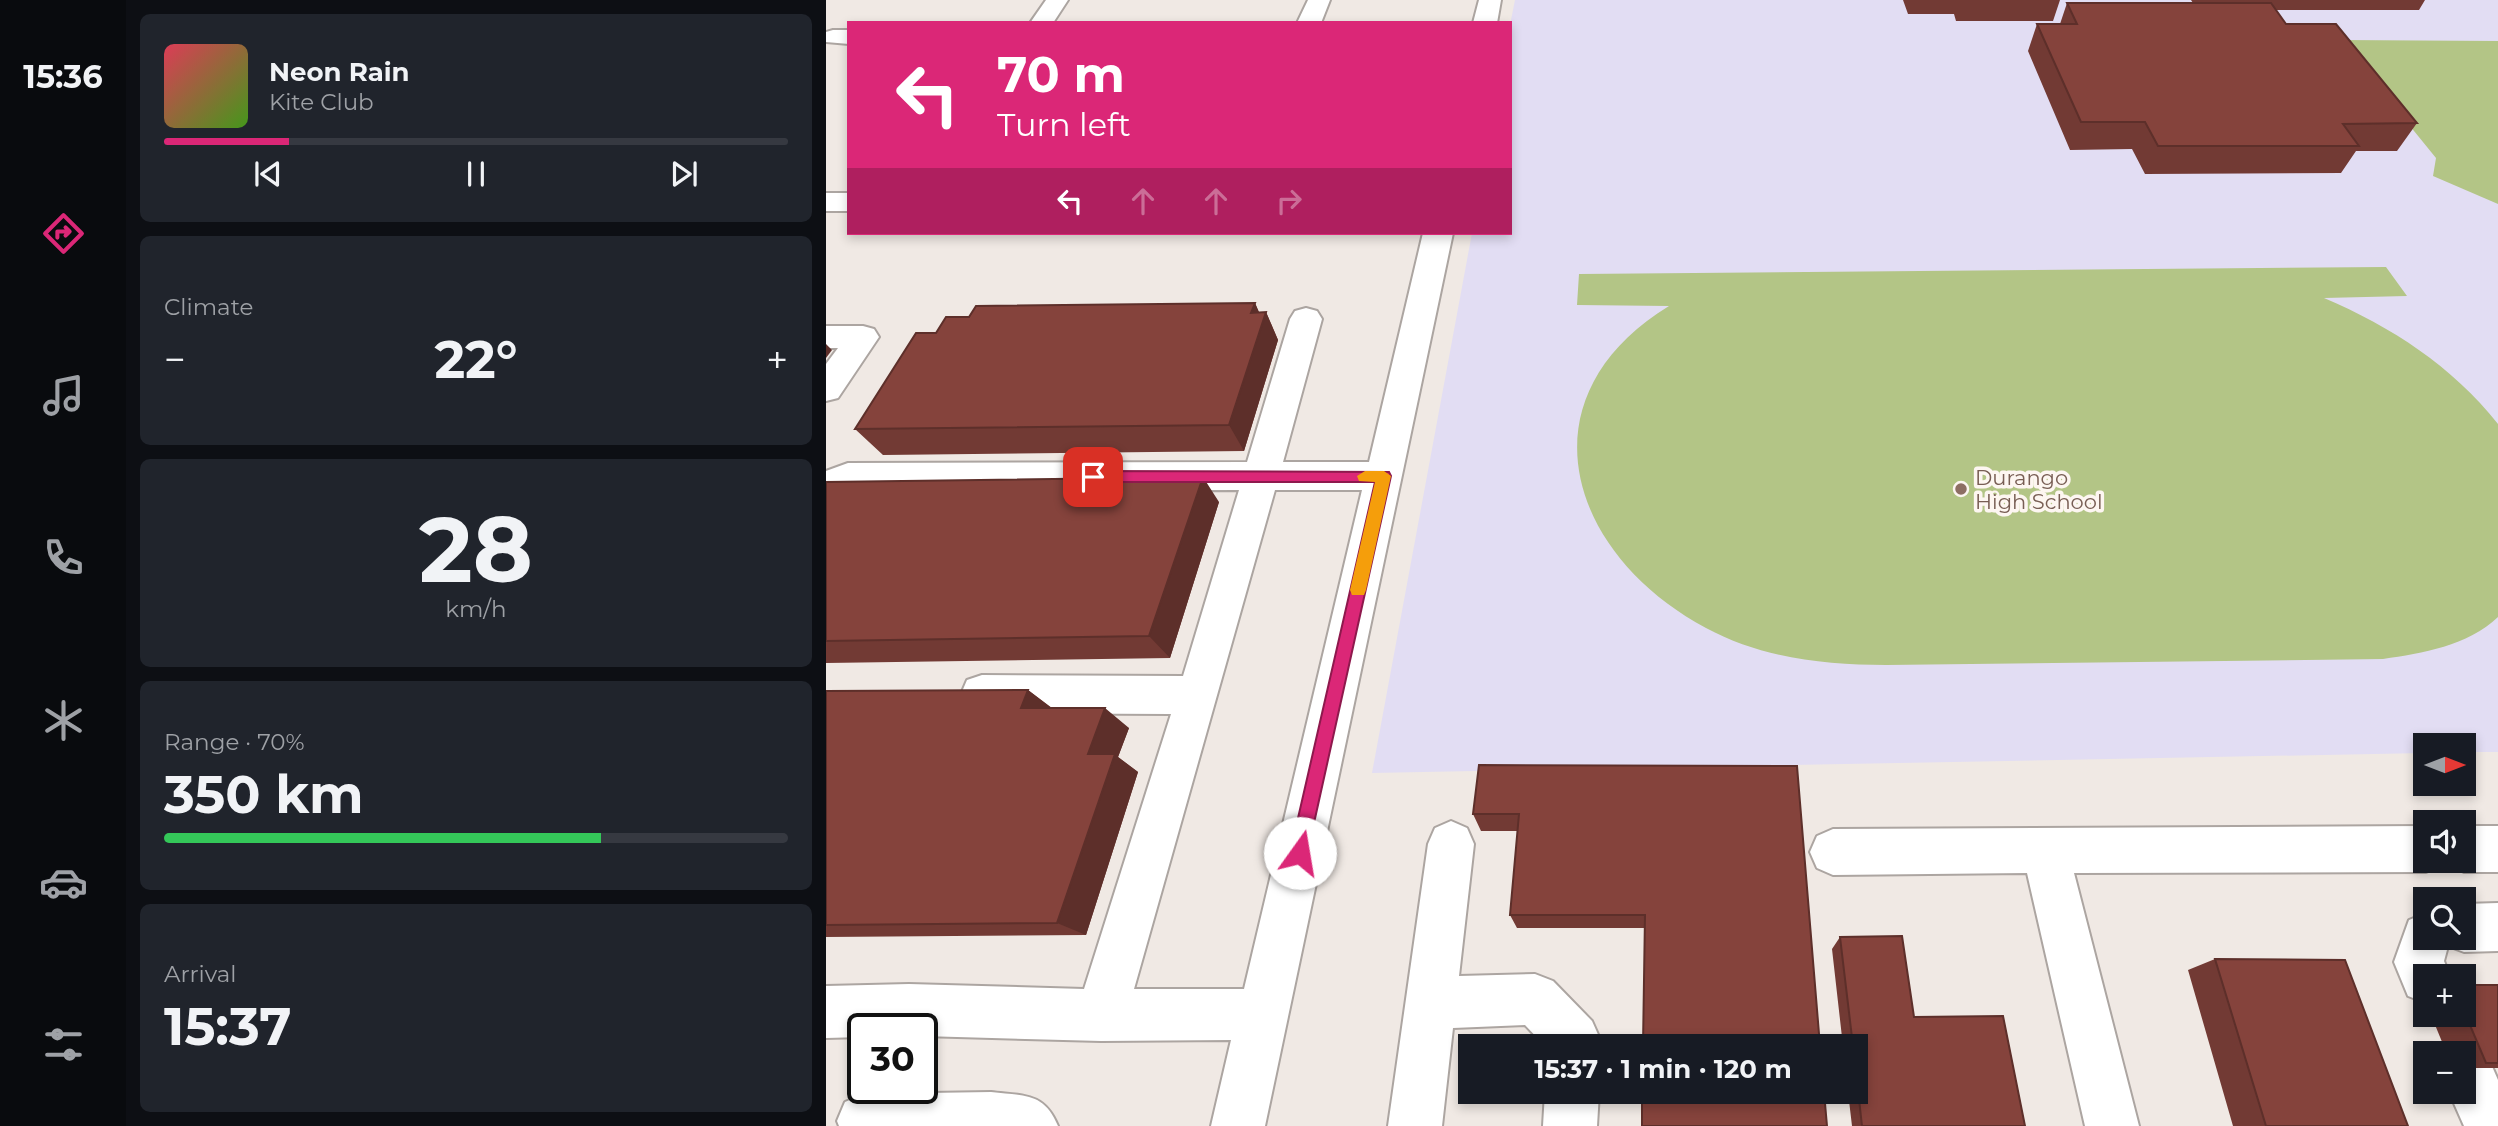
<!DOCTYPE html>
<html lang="en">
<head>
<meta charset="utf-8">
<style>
	body { margin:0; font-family:Montserrat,sans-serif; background:#20242c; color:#f1f3f6; height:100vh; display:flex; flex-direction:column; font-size:26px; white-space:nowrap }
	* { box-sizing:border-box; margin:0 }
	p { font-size:23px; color:#9ea1a6 }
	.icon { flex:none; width:38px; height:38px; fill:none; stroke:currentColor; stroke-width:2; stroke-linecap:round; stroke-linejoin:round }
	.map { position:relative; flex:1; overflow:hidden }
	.details { display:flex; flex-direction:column; gap:14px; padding:14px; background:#0d0f14; width:700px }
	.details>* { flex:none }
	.guide { position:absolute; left:21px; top:21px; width:665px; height:214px; border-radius:0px; box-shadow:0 4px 10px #0003; background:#db2777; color:#fff; overflow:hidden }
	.needle { width:46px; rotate:90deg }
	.fabs { position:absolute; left:1587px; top:733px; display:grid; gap:14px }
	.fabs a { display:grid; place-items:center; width:63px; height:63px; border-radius:0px; background:#171b24; box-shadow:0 4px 10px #0003; font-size:35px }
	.speed { position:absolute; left:21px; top:1013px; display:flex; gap:14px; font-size:35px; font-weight:700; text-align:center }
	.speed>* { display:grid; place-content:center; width:91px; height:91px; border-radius:50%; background:#171b24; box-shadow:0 4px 10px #0003; line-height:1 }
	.speed .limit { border:4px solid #111; border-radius:10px; background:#fff; color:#111 }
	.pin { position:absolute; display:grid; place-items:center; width:60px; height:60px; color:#fff; margin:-30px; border-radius:14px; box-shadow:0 4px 10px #0006 }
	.me { position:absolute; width:77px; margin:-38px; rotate:13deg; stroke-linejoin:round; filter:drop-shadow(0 0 5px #0008) }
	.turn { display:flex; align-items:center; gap:24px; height:147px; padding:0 35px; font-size:32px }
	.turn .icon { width:91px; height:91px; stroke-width:2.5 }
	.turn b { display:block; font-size:49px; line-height:60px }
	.lanes { display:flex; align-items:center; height:66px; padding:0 35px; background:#0003; justify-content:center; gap:35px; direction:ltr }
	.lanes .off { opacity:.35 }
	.big { font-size:52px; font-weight:700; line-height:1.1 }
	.details .card { flex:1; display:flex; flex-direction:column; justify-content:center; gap:10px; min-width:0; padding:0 24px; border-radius:10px; background:#20242c }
	.details .dial { align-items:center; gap:0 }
	.dial b { font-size:91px; line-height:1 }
	.song { display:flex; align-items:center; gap:21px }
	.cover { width:84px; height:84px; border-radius:10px; background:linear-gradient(135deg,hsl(350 70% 55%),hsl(100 70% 35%)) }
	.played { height:7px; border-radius:4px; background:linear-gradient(90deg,#db2777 20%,#363941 20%) }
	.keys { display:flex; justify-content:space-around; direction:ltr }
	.heat { display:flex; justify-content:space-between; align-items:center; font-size:38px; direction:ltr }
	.charge { height:10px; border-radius:5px; background:linear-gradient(90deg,#34c759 70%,#363941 0) }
	.trip { position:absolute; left:632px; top:1034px; width:410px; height:70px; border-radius:0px; background:#171b24; box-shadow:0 4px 10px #0003; font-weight:700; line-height:70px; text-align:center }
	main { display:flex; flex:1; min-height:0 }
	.tab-bar { display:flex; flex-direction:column; width:126px; justify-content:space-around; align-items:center; background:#090b0e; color:#9ea1a6 }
	.tab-bar .icon { width:49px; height:49px }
	.tab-bar .on { color:#db2777 }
	.tab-bar b { font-size:32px; color:#f1f3f6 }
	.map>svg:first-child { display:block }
	.education { fill:#e2ddf3 }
	.green { fill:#b3c586 }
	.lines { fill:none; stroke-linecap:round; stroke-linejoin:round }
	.minor-casing { stroke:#aca5a1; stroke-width:4 }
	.minor { fill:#fff; fill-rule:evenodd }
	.wall { fill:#723a34 }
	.shaded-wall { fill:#5d2f2a }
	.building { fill:#85433c; stroke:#5d2f2a; stroke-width:2 }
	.route { fill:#db2777; stroke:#8e194d; stroke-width:2 }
	.slow { fill:#f59e0b }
	.education-dot { fill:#8d6e63; stroke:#fdf6f1; stroke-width:2.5 }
	.labels { text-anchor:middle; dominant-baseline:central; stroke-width:7; stroke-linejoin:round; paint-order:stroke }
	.education-label { font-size:21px; fill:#785e54; stroke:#fdf6f1; text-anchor:start }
</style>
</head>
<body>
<main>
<nav class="tab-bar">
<b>15:36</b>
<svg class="icon on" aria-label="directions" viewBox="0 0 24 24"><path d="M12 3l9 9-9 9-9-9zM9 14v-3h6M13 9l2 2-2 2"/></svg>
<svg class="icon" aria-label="music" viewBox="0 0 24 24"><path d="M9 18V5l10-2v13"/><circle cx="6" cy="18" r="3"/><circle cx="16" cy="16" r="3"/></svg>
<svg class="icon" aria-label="phone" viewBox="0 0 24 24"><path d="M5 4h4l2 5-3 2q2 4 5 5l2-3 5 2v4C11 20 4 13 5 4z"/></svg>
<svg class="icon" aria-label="climate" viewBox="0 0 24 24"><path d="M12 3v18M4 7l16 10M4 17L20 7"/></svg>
<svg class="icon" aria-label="car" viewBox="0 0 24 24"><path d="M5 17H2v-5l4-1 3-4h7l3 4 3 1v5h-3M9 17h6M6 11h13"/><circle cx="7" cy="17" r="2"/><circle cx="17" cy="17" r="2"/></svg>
<svg class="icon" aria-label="filters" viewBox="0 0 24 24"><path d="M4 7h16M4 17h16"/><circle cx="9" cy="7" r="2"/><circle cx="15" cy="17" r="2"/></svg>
</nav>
<section class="details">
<div class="card">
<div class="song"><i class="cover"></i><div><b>Neon Rain</b><p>Kite Club</p></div></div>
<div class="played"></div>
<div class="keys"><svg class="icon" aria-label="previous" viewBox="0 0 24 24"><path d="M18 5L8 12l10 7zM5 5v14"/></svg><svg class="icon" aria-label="pause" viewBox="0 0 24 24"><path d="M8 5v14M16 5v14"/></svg><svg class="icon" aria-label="next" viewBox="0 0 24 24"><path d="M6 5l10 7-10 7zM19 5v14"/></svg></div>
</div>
<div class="card"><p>Climate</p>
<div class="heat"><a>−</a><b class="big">22°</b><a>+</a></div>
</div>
<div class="card dial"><b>28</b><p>km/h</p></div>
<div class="card"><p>Range · 70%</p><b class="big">350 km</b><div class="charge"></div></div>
<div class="card"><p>Arrival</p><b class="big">15:37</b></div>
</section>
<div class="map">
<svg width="1672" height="1126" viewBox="0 0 1672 1126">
	<rect width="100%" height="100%" fill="#f0e9e4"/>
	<path class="education" d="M689 0H1672V752H1638V746H1600L1599 753 546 773 646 233H684V25Z"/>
	<path class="green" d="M1514 40 1672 41V204L1607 176 1610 158Z
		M1560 267 1581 296 1498 298C1566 327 1626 366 1672 424V617C1641 646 1597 653 1557 659L1060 665C998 665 936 658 880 628 742 554 693 398 843 306L751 305 753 274Z"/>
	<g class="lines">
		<defs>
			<path id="minor" d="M220 0H242L227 23H204Z
				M482 0H504L495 23H471Z
				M653 0H675L671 23H647Z
				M7 30H23V44L0 42V32Z
				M0 193H23V211H0Z
				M597 233H627L439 1126H385L405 1040 275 1041 96 1036V1029H37V1037L0 1038V986L83 984 258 989 345 714 156 713 141 708 135 694 141 680 156 675 357 676 413 490 25 491 0 500V471L22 463 421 462 464 319 469 311 480 308 491 311 496 319 457 462H543ZM449 490H536L418 989H308Z
				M0 326H37L48 329 53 337 12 398 0 401V364L12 348H0Z
				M625 821 641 828 648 844 633 976 709 974 727 981 766 1021 774 1039 773 1046H719L699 1025 627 1028 616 1126H562L602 844 609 828Z
				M1600 826V861H1618L1616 865 1600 872 1248 873 1313 1126H1259L1201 873 1007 875 991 868 984 852 991 836 1007 829Z
				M1638 826H1672V872H1638L1622 865 1620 861H1638Z
				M1672 903V951L1638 952 1622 946 1618 961 1624 976H1600V1003L1582 996 1568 962 1583 920 1600 913V938H1638V904Z
				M1638 1039 1657 1046 1672 1080V1126H1638L1623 1092H1638V1054H1616L1619 1046Z
				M165 1092C198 1096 218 1092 232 1126H13L11 1121 19 1102 38 1094Z
				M719 1092H773L771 1126H717Z"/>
		</defs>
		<use href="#minor" class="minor-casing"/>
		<use href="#minor" class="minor"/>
	</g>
	<path class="wall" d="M1077 0H1234L1227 21H1130L1128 14H1082Z
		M1365 0H1599L1593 10H1450L1460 24 1591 123 1571 151H1530L1515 173 1319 174 1306 149 1244 150 1202 51 1211 24H1234L1241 3H1367Z
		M429 303 433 313 440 312 452 340 418 451 57 455 29 429 110 333 143 317Z
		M0 482 393 502 344 658 0 663Z
		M202 690 226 708 303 728 292 757 312 772 260 935 0 937V691Z
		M971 766 819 928H691L684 915 692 831H655L647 814Z
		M1014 937 1088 1017 1199 1126H1026L1022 1092H1029V1046H1017L1006 949Z
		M1389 959 1582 1126H1407L1362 970Z
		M1638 985H1672V1068H1638V1054H1621L1605 1015H1638Z"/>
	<path class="shaded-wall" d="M429 303 437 321 440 312 452 340 418 451 403 425 425 313Z
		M0 344 6 350 0 358Z
		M377 477 393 502 344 658 323 636Z
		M202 690 228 710 195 708Z
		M279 708 303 728 292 757 312 772 260 935 231 923 262 754Z"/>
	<path class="building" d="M1241 3H1445L1460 24H1510L1591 123 1517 124 1533 146H1332L1319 122H1255L1211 24H1251Z
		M429 303 425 313 440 312 403 425 29 429 90 333H110L120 317H143L150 306Z
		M377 477 323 636 0 641V482Z
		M202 690 195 708H279L262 754H289L231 923 0 925V691Z
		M653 765 971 766 994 1046H817L819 915H684L693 814H647Z
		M1076 936 1088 1017 1177 1016 1199 1126H1036L1029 1063V1046H1027L1014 937Z
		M1389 959 1519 960 1582 1126H1440Z
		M1638 985H1672V1063H1660L1638 1011Z
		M816 1092H998L1001 1126H816Z"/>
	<path class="route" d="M267 471 563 472 565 476 480 859 474 862 467 859 464 853 549 482H267L259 477Z"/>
	<path class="slow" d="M539 471H558L565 476 540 590 538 595H526L524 590 549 482 533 481 531 476Z"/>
	<circle class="education-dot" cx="1135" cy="489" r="7"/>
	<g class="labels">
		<g class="education-label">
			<text x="1149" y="477">Durango<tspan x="1149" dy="24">High School</tspan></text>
		</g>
	</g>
</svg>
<div class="fabs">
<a><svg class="needle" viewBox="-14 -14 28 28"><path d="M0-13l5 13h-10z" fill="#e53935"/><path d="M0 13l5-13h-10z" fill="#9ea1a6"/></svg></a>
<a><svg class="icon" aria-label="sound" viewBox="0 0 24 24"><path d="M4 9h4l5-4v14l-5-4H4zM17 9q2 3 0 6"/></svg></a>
<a><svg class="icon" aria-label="search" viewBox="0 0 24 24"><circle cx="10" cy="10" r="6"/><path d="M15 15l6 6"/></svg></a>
<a>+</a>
<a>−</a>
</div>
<div class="speed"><div class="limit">30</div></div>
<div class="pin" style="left:267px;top:477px;background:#d93025"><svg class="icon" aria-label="arrive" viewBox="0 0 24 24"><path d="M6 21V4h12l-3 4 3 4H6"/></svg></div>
<svg class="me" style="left:474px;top:853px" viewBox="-20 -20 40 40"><circle r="19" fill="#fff"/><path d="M0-13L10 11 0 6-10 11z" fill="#db2777"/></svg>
<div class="trip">15:37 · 1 min · 120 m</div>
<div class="guide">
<div class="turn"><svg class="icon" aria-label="left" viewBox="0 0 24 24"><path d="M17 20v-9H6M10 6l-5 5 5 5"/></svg><div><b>70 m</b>Turn left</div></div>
<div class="lanes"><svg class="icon" aria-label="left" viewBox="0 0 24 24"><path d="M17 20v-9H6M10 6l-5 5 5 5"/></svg><svg class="icon off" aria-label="ahead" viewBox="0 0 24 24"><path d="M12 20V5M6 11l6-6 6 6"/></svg><svg class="icon off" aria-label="ahead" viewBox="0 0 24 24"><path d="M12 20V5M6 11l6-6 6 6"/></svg><svg class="icon off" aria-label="right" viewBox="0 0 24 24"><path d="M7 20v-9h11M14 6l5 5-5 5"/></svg></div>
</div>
</div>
</main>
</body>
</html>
